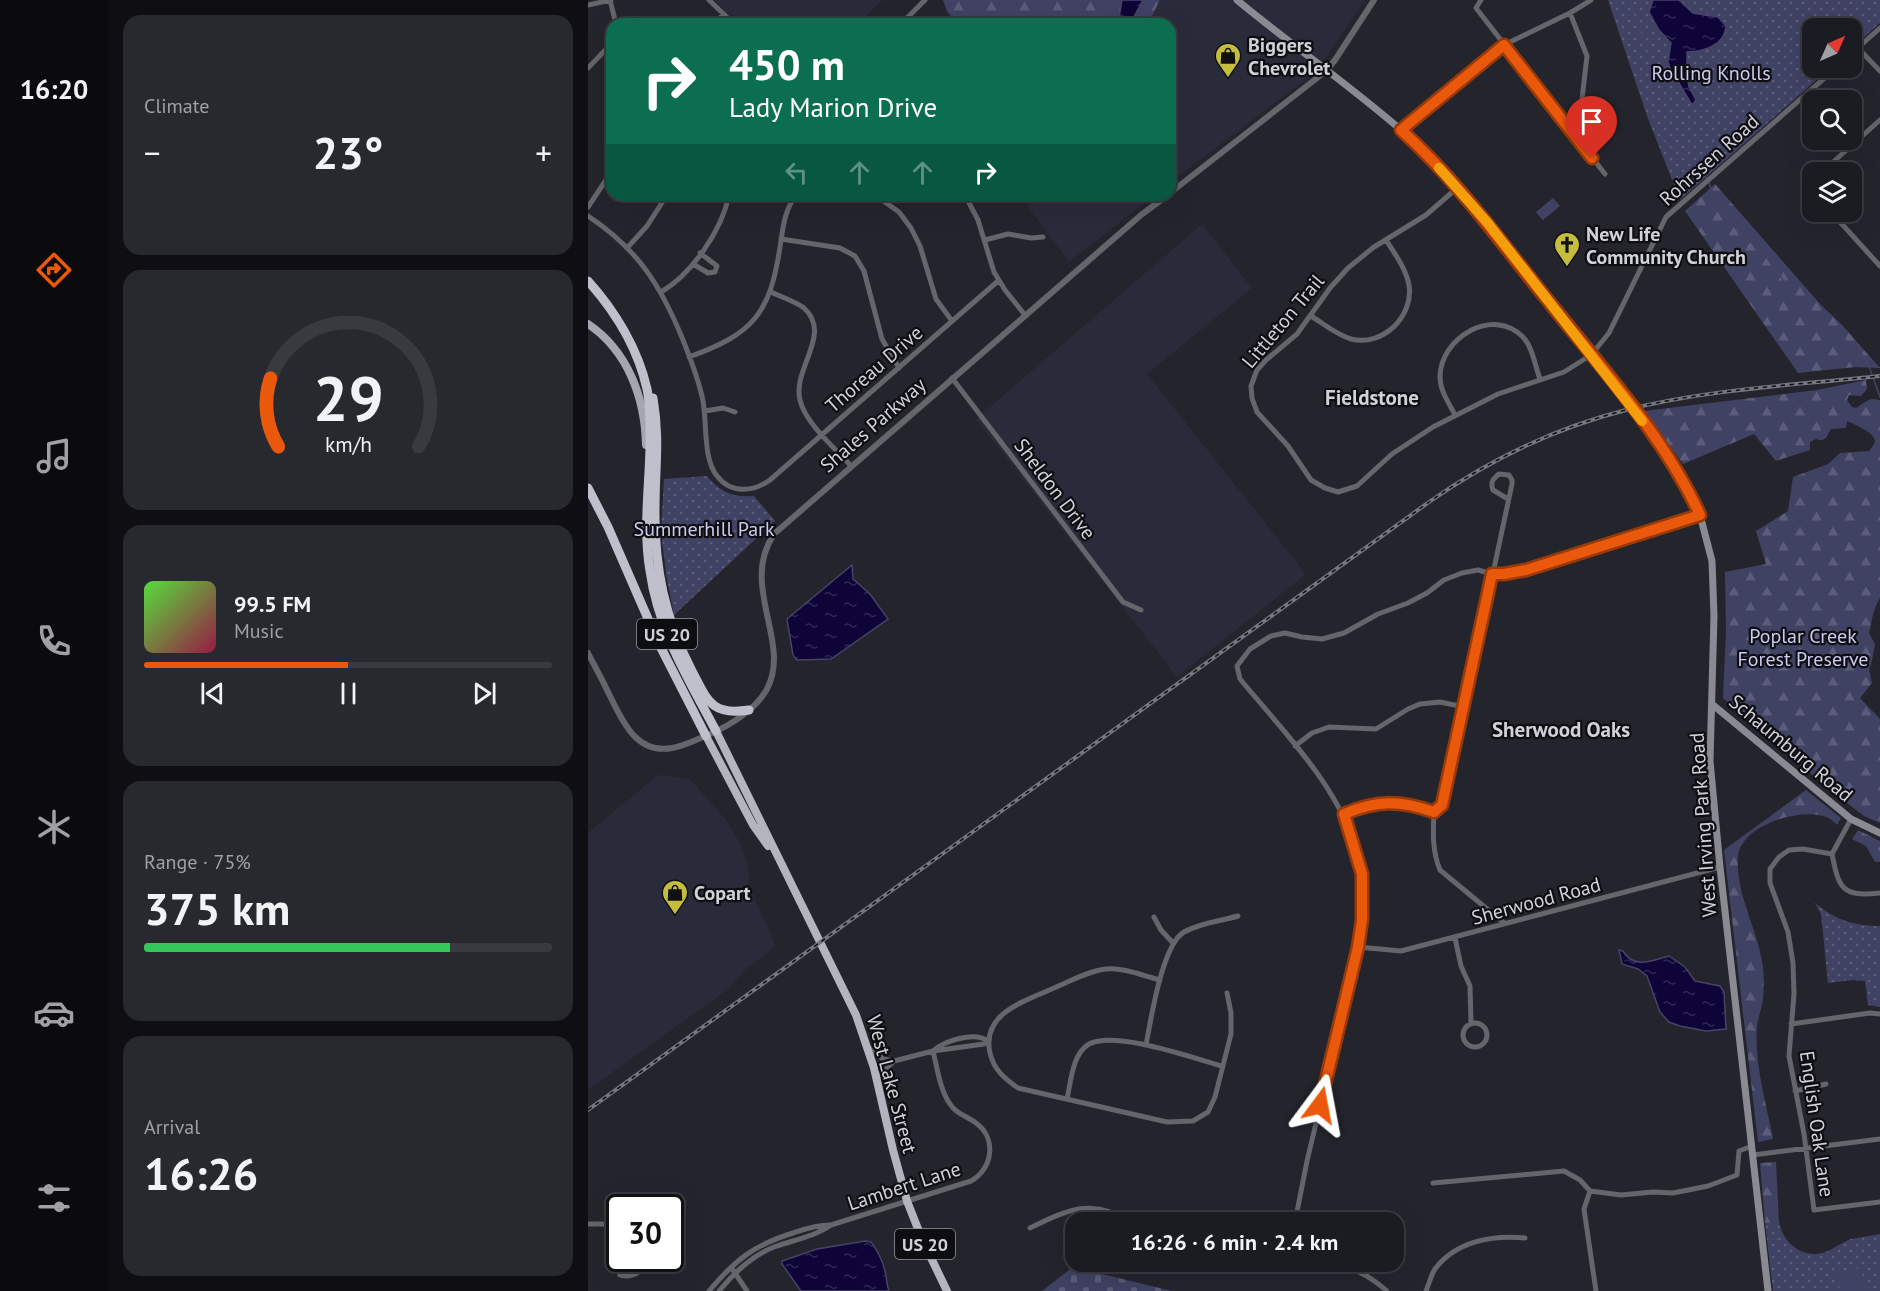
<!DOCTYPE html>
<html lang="en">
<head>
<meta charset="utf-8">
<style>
	body { margin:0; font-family:"PT Sans",sans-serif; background:#28282f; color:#f1f3f6; height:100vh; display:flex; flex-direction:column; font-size:22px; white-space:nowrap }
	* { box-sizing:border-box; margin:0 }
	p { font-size:20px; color:#a0a1a5 }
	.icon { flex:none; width:33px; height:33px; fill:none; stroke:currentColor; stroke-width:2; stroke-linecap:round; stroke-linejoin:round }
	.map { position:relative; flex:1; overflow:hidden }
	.details { display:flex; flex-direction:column; gap:15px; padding:15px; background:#0f0f13; width:480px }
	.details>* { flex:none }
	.top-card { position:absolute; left:18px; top:18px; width:570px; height:183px; border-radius:18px; box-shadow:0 6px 24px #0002,0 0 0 2px #393940; background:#0b6e4f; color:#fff; overflow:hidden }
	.needle { width:39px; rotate:45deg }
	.tools { position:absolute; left:1214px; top:18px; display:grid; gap:12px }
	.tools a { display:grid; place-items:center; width:60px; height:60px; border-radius:12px; background:#1b1b22; box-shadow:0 6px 24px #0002,0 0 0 2px #393940; font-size:30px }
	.speed { position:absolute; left:18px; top:1194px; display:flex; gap:12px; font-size:30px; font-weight:700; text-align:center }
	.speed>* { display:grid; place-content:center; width:78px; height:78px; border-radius:50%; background:#1b1b22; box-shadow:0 6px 24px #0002,0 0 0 2px #393940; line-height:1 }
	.speed .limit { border:3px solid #111; border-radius:9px; background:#fff; color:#111 }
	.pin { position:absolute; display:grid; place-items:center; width:51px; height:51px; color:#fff; margin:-62px -26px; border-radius:50% 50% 50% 0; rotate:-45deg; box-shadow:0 0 6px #0007 }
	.pin .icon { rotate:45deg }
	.me { position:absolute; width:66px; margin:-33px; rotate:13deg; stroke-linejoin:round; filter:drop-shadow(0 0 4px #0008) }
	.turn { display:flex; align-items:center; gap:21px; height:126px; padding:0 24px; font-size:27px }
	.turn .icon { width:78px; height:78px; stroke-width:2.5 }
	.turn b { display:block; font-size:42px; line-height:51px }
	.lanes { display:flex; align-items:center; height:57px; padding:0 24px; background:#0003; justify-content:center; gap:30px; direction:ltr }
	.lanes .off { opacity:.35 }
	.big { font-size:45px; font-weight:600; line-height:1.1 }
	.details .card { flex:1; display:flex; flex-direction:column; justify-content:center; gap:9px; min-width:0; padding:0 21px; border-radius:18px; background:#28282f }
	.details .dial { align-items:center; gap:0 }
	.dial svg { height:156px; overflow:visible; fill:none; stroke:#393940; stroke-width:7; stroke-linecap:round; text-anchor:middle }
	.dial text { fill:#f1f3f6; stroke:none }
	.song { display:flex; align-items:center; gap:18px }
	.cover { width:72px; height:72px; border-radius:9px; background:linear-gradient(135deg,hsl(110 70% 55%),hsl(340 70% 35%)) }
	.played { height:6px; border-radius:3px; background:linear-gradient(90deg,#ea580c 50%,#393940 50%) }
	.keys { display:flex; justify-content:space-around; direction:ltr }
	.heat { display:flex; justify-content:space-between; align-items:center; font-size:33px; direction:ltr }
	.charge { height:9px; border-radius:4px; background:linear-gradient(90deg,#34c759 75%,#393940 0) }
	.trip { position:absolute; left:477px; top:1212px; width:339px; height:60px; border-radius:18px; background:#1b1b22; box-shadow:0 6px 24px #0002,0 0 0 2px #393940; font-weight:600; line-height:60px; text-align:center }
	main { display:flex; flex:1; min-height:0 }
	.tabs { display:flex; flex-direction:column; width:108px; justify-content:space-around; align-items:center; background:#0b0b0e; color:#a0a1a5 }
	.tabs .icon { width:42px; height:42px }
	.tabs .active { color:#ea580c }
	.tabs b { font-size:27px; color:#f1f3f6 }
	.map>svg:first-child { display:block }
	.built { fill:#2a2b3a }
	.grass { fill:url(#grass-dots) }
	.forest { fill:url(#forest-firs) }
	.cemetery { fill:url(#cemetery-stones) }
	.garden { fill:#404264 }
	.water { fill:url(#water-ripples); stroke:#484268; stroke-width:1.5 }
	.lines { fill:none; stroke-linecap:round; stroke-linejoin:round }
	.stream { stroke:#484268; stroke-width:1.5 }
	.minor { stroke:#65666b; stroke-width:5 }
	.tertiary { stroke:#65666b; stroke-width:6 }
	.secondary { stroke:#898a92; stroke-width:7 }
	.primary { stroke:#a5a7b0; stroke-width:8 }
	.trunk { stroke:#b2b4be; stroke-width:8 }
	.motorway { stroke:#bfc0cc; stroke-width:9 }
	.rail-casing { stroke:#76777e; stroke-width:4 }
	.rail { stroke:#0e0e12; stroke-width:1.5; stroke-dasharray:4.5; stroke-linecap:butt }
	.route-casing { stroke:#983908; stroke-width:15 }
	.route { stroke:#ea580c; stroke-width:10 }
	.slow { stroke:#f59e0b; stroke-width:10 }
	.labels { text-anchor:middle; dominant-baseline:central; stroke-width:4.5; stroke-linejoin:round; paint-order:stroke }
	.shield { fill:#0e0e12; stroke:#96979d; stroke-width:1.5 }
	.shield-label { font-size:18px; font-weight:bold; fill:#d1d2d8 }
	.poi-label { font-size:20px; font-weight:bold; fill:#d1d2d8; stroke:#0e0e12; text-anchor:start }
	.park-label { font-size:20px; fill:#c8ccef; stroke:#0e0e12 }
	.street-label { font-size:20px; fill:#d1d2d8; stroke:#0e0e12 }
	.neighbourhood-label { font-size:21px; font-weight:bold; fill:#d1d2d8; stroke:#0e0e12 }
</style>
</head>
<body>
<main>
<nav class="tabs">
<b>16:20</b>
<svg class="icon active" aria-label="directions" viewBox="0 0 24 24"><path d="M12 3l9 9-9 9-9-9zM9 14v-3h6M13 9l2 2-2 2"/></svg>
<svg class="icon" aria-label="music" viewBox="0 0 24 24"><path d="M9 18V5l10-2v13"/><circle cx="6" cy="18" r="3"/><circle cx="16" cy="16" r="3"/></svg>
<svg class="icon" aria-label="phone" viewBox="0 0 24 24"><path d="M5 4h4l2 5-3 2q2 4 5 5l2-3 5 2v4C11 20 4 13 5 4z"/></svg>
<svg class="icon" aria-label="climate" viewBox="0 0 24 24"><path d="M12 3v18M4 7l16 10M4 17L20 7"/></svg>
<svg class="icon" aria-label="car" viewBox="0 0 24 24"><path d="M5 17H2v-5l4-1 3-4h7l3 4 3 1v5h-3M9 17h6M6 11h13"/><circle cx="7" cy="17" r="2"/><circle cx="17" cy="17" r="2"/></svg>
<svg class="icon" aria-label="filters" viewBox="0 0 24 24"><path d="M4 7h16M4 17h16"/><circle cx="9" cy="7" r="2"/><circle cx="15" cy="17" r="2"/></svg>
</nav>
<section class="details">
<div class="card"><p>Climate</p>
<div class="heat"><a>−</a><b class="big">23°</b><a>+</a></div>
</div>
<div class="card dial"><svg viewBox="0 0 100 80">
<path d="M14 69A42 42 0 1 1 86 69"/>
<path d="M14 69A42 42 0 0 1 10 34" stroke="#ea580c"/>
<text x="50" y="56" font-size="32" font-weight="700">29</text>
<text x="50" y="72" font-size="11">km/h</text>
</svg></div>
<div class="card">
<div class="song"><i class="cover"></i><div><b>99.5 FM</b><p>Music</p></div></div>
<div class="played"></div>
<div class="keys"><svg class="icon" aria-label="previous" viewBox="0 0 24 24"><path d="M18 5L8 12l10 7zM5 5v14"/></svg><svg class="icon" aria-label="pause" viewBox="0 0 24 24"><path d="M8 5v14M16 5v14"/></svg><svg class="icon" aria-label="next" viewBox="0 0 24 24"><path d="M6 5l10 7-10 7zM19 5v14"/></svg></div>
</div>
<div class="card"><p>Range · 75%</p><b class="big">375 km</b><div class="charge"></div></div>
<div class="card"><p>Arrival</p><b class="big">16:26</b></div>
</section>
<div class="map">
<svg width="1292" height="1291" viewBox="0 0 1292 1291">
	<defs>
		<pattern id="grass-dots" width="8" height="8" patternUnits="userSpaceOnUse" patternTransform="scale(1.5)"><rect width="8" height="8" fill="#404264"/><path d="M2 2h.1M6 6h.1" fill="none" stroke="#5b5c79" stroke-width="1.8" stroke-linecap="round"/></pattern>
		<pattern id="forest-firs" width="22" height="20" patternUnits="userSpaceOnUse" patternTransform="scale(1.5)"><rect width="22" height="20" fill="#404264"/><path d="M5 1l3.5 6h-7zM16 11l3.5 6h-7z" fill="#5b5c79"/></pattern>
		<pattern id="cemetery-stones" width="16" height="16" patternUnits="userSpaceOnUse" patternTransform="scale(1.5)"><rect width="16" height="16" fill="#404264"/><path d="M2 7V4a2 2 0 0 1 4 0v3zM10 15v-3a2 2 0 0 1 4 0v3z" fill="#5b5c79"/></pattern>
		<pattern id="water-ripples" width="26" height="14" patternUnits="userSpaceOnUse" patternTransform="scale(1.5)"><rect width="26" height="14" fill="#0e0438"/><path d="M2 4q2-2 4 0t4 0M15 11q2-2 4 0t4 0" fill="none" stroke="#302854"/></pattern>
	</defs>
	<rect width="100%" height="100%" fill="#24242d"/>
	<path class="built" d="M127 0H294L270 24H151Z
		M572 0H777L740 55 713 83 582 183V24H560Z
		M431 195H567L481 262Z
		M614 224 664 288 559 374 718 574 589 677 388 419Z
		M70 775 102 779 138 820 152 843 160 864 161 886 188 946 157 970 139 990 0 1090V833Z"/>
	<path class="grass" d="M1020 0H1292V23L1263 49V28H1224V68H1242L1092 200 1059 116Z
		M119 476C132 492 145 498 166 496L187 521 86 615 78 574 73 531 76 479Z
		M1227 903C1247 920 1267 926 1292 926V1007L1280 1005 1277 981 1265 980 1240 983 1233 914Z
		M1191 1222C1195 1243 1215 1260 1237 1252 1246 1249 1254 1242 1263 1239 1273 1237 1283 1236 1292 1234V1291H1185L1177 1223Z"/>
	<path class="forest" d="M355 0H572L560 24H369L359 11Z
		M1127 184 1233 305 1254 325 1292 368 1267 367 1210 373 1097 211Z
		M1278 380 1279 389 1273 396 1261 395 1259 400 1264 407 1268 408C1276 404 1282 395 1292 401V598C1285 608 1284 621 1281 633L1287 644 1283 665 1281 669 1284 683 1272 698 1292 719V823L1276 816 1243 791 1135 698 1138 631 1137 572 1178 564 1168 531 1200 511 1205 477 1240 464 1252 453 1281 451C1283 448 1286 445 1287 442 1288 433 1266 424 1259 421L1258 428 1243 429C1239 435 1239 443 1228 439L1222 442V450L1188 461 1166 434 1095 464 1056 411 1229 390Z
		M1218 790 1253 818 1249 825C1246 822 1242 818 1238 817 1213 807 1153 825 1150 856 1147 894 1170 929 1175 967 1176 977 1176 989 1175 999 1174 1008 1170 1017 1169 1026 1166 1063 1178 1102 1185 1139L1170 1142 1136 850Z
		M1270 830 1292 841V862H1287L1278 846 1264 839Z
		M1188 1162 1191 1222 1177 1223 1172 1163Z"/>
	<path class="cemetery" d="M485 1267 584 1291H454Z"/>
	<path class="garden" d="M965 198 972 206 955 220 948 212Z
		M1274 1268 1276 1290 1252 1291 1249 1271Z"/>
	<path class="water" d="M534 0H555L542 24H530Z
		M1065 0H1091L1105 13 1130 17 1138 26C1137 46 1114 52 1099 52V75L1101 87 1108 100 1104 105 1082 68 1080 62 1083 43 1071 30 1061 12Z
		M264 565 265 579 282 594 300 619 243 659 209 660 205 655 199 619Z
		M1031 950 1035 951C1046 970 1065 960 1081 956L1097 967 1107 981 1132 986 1136 992 1138 1029 1118 1031 1092 1026 1081 1022 1072 1012 1059 976 1050 969 1034 964Z
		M277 1241 283 1242C289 1249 295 1262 297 1271 299 1278 298 1283 301 1291H213L194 1264V1261L229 1249Z"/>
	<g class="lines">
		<path class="stream" d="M458 0 461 19 464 24
			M1043 0C1045 9 1046 19 1050 27 1054 38 1062 50 1063 62 1065 88 1056 106 1070 131 1083 153 1110 157 1119 179
			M512 24 519 0
			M1121 183 1126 197 1142 223 1178 257 1229 325 1242 334 1270 346 1282 369 1292 397"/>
		<path class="minor" d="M22 0 28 24
			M121 0 146 24
			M893 0 888 8 1017 174
			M0 5 23 0
			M126 24 136 14
			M313 24 337 0
			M1270 48 1292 71
			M1263 54 1292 28
			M0 68 24 43
			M980 125 993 108 999 56 982 13
			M813 130 916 45 982 13 1003 0
			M1234 172 1292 120
			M1224 182 1220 186 1224 191
			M869 188 838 215 786 247 760 268 742 288 709 334 678 360 669 370 663 386 664 398 669 412 700 446 723 480 737 488 750 492 769 486 804 454 845 427 910 394 976 372 1003 355 1021 333 1078 217 1248 68
			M287 195 311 212 323 228 332 246 348 299 364 321
			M377 195 390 220 406 272 417 290 437 315
			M0 207 24 171
			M1243 212 1292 266
			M0 216C50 249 73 286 95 340 103 360 111 380 115 401 119 423 115 459 129 476 143 494 165 492 182 480L410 281
			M193 239 252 248 267 256 276 271 294 339 311 368
			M397 240 420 234 443 238 455 237
			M40 247 59 226 79 195
			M105 264 120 273 127 272 129 266 112 253
			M73 292C104 274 134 230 141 195
			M183 292C193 297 207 301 216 308 245 334 204 369 212 400 217 423 248 449 263 466
			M723 316C736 324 749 335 763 339 795 347 826 316 821 285 818 269 807 254 798 240
			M101 357C165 334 182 314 192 247 195 228 196 211 208 195
			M364 378 535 602 553 610
			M117 411 135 408 147 412
			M867 415C861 403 852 391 852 377 852 338 905 306 935 337 945 348 947 366 952 379
			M707 746 724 733 741 727 788 729 820 709 832 704 852 702 876 707
			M756 814C790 800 812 800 846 812
			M1263 819 1244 854C1251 889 1254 897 1292 893
			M1244 854 1215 849 1201 850 1191 857 1182 869V883L1200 932 1205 963 1206 994 1201 1056 1216 1134 1226 1210 1292 1202
			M566 917 573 930 585 943
			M916 923 852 870C844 851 845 832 846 812L854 805 857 798 924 484V480L921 475 911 474C905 479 902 482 905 490L920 499
			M867 938 873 966 882 986 883 1023
			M770 947 813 951 1132 867
			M572 980C556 976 535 967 518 969 500 971 483 981 466 988 437 1001 393 1013 402 1053 406 1070 416 1078 430 1088L579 1122 605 1121 620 1112 627 1097 643 1034V1013L639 993
			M875 1035a12 12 0 1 1 24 0a12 12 0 1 1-24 0Z
			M1203 1024 1282 1013 1292 1014
			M558 1045C563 1019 574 945 596 932 612 923 633 921 650 916
			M281 1048 295 1059 306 1061 345 1051 396 1044 400 1041
			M345 1051C356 1041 386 1031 400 1041
			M289 1078 306 1061
			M1207 1091 1238 1084
			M479 1099C483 1082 484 1054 501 1044 527 1030 605 1058 634 1066
			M1165 1155 1292 1139
			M845 1183 976 1171 992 1180 1002 1191
			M1002 1191 1033 1195 1065 1192 1085 1193 1120 1186 1149 1175 1151 1151 1164 1146
			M1002 1191 996 1209 1008 1291
			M707 1222 719 1161 770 947C773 923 778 898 774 874 763 798 699 736 652 679L649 666 662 649 683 636 697 633 714 637 734 639 756 633 790 614 820 603 839 593 856 580 874 573 890 570 904 574H916L938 570 1112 515
			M0 1224H15L32 1232
			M23 1227 20 1244 32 1275C40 1278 52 1274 56 1266L55 1258
			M442 1228C479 1210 504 1197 543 1222
			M700 1262C715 1265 723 1263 738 1264 762 1264 782 1276 799 1291
			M145 1270 159 1291
			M121 1291C147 1260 166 1245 205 1233 217 1229 228 1225 241 1225
			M131 1291C146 1273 163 1256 186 1247 205 1240 226 1237 243 1225L383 1181C405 1169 409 1138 388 1123 379 1116 368 1114 362 1104 352 1090 349 1067 345 1051
			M838 1291C841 1284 843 1275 847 1269 868 1241 904 1235 937 1238"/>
		<path class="tertiary" d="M582 193 738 71 747 60 786 0
			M0 653C6 665 13 677 19 690 33 717 46 755 84 748 97 746 110 739 122 734 143 725 168 709 179 689 204 642 151 586 186 534L553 215 580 195"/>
		<path class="secondary" d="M649 0C708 49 772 92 829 144 854 167 876 196 899 222L1087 464 1112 515 1124 561 1126 616 1122 761 1132 867 1180 1291
			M1125 705 1263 819 1292 833"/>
		<path class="primary" d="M0 324C40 351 57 398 58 445"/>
		<path class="trunk" d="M128 731 268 1015 286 1068 305 1150 319 1201 334 1239 359 1291
			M118 736 165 825 180 846"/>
		<path class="motorway" d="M0 281C27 311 50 349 59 389 63 408 62 429 62 448 61 490 55 530 62 571 70 630 101 680 128 731
			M65 398C72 439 67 468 67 508 66 567 77 619 104 671 120 701 123 716 161 710
			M0 488 20 527 71 644 118 736"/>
		<defs>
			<path id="rail" d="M0 1110 841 502C901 460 967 428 1038 410 1120 389 1208 385 1292 376"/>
		</defs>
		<use href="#rail" class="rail-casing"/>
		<use href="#rail" class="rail"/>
	</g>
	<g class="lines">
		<defs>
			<path id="route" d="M732 1105 770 947 774 920V874L756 814C789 800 812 800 846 812L854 805 904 574H916L938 570 1112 515C1076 436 1015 370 962 303 914 244 870 181 813 130L916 45 1004 158"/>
		</defs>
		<use href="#route" class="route-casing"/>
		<use href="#route" class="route"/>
		<path class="slow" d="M851 168 899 222 1054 421"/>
	</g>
	<defs>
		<symbol id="shop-pin" viewBox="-11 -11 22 30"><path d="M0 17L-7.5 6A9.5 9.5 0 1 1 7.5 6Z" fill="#c4bd3e" stroke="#0e0e12"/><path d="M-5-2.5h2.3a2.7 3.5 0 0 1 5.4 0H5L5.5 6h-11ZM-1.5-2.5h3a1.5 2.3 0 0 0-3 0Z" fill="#111"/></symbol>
		<symbol id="church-pin" viewBox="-11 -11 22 30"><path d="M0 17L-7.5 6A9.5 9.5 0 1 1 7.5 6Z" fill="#c4bd3e" stroke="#0e0e12"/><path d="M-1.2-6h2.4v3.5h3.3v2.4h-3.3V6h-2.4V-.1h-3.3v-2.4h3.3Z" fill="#111"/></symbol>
	</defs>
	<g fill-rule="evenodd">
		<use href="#shop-pin" x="625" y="41" width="30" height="40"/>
		<use href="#church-pin" x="964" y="230" width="30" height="40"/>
		<use href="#shop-pin" x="72" y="878" width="30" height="40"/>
	</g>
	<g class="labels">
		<g class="shield">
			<rect x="49" y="619" width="60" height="30" rx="4.5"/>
			<rect x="307" y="1229" width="60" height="30" rx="4.5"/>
		</g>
		<g class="shield-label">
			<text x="79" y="634">US 20</text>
			<text x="337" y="1244">US 20</text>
		</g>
		<g class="poi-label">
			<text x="660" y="45">Biggers<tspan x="660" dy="23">Chevrolet</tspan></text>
			<text x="998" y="234">New Life<tspan x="998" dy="23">Community Church</tspan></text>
			<text x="106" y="893">Copart</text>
		</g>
		<g class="park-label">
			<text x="1123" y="73">Rolling Knolls</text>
			<text x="116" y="529">Summerhill Park</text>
			<text x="1215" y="636">Poplar Creek<tspan x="1215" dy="23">Forest Preserve</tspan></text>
		</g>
		<g class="street-label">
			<text transform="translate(1121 160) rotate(-42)">Rohrssen Road</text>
			<text transform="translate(695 321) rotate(-50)">Littleton Trail</text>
			<text transform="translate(286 369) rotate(-41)">Thoreau Drive</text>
			<text transform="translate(285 425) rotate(-41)">Shales Parkway</text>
			<text transform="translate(467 489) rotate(53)">Sheldon Drive</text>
			<text transform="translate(1203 748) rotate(40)">Schaumburg Road</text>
			<text transform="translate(1115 825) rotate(-94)">West Irving Park Road</text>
			<text transform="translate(948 901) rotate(-15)">Sherwood Road</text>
			<text transform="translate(304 1084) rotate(75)">West Lake Street</text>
			<text transform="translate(1229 1124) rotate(82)">English Oak Lane</text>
			<text transform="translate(316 1186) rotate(-18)">Lambert Lane</text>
		</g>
		<g class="neighbourhood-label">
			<text x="784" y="397">Fieldstone</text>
			<text x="973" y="729">Sherwood Oaks</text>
		</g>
	</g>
</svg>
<div class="tools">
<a><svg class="needle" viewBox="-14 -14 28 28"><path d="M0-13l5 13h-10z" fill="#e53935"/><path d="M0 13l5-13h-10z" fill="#a0a1a5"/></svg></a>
<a><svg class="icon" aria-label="search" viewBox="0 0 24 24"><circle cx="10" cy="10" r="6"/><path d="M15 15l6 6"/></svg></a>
<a><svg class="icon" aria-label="layers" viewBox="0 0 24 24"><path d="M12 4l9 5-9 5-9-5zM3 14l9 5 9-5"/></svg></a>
</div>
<div class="speed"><div class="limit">30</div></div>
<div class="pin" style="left:1004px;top:158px;background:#d93025"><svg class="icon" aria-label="arrive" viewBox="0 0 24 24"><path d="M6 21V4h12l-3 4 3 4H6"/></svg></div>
<svg class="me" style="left:732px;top:1105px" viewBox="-20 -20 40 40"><path d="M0-17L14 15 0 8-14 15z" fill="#ea580c" stroke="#fff" stroke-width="4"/></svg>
<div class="trip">16:26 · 6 min · 2.4 km</div>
<div class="top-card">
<div class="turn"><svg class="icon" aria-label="right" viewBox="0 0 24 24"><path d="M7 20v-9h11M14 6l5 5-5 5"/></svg><div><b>450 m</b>Lady Marion Drive</div></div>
<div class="lanes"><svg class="icon off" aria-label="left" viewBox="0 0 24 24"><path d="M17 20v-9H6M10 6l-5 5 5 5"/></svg><svg class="icon off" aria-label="ahead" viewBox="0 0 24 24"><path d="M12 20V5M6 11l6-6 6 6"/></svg><svg class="icon off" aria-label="ahead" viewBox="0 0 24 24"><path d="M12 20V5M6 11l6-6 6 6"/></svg><svg class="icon" aria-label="right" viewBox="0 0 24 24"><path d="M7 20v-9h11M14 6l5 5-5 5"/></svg></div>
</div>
</div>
</main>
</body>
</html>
